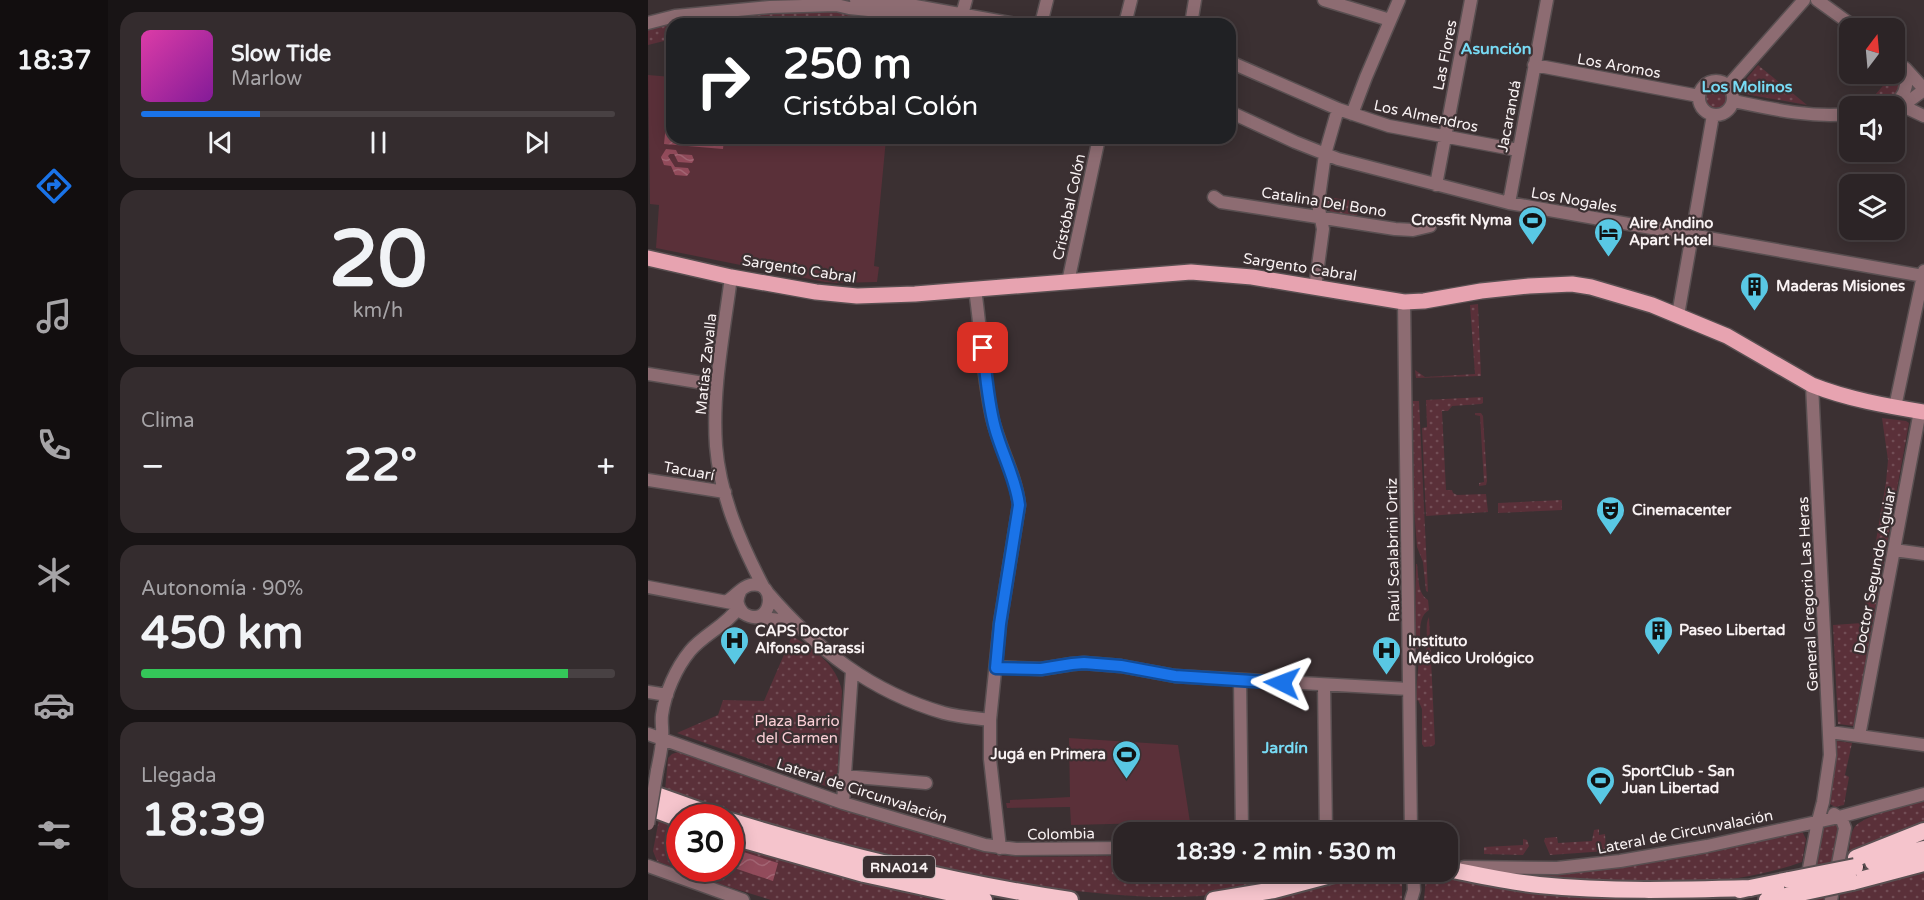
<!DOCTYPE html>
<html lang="es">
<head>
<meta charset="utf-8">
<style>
	body { margin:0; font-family:"Varela Round",sans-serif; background:#342c2e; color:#f1f3f6; height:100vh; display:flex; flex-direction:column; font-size:22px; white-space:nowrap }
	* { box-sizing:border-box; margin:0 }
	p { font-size:20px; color:#a6a4a7 }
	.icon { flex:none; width:33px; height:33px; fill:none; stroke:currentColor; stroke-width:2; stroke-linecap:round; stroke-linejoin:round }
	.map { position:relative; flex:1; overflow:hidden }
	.side { display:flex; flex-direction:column; gap:12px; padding:12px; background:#181415; width:540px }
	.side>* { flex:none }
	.hud { position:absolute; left:18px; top:18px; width:570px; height:126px; border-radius:18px; box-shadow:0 3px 15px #0003,0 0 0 2px #484143; background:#202124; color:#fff; overflow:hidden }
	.needle { width:39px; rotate:16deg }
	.tools { position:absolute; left:1191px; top:18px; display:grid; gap:12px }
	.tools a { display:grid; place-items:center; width:66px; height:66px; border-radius:12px; background:#2c2426; box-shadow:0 3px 15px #0003,0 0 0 2px #484143; font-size:30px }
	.speed { position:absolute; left:18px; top:804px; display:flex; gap:12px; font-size:30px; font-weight:700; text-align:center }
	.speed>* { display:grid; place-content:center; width:78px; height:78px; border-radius:50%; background:#2c2426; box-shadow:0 3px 15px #0003,0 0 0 2px #484143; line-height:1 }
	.speed .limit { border:9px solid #d22; background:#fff; color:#111 }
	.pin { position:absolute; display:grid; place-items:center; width:51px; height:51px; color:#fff; margin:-26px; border-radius:12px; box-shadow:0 3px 9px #0006 }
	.me { position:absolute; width:66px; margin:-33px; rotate:273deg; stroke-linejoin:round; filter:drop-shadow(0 0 4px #0008) }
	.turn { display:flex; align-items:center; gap:21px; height:126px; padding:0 18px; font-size:27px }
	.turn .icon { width:78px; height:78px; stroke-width:2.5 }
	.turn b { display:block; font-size:42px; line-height:51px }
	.big { font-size:45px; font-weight:700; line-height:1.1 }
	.side .tile { flex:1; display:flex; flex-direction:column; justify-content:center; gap:9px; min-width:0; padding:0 21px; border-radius:18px; background:#342c2e }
	.side .dial { align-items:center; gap:0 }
	.dial b { font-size:78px; line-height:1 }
	.song { display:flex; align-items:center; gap:18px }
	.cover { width:72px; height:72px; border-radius:9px; background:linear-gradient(135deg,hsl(320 70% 55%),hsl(290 70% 35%)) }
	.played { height:6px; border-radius:3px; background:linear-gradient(90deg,#1a73e8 25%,#484143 25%) }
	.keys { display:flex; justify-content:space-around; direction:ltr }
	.heat { display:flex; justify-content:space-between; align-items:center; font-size:33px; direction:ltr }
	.charge { height:9px; border-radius:4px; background:linear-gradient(90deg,#34c759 90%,#484143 0) }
	.trip { position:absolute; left:465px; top:822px; width:345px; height:60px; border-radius:18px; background:#2c2426; box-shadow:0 3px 15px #0003,0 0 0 2px #484143; font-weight:700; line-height:60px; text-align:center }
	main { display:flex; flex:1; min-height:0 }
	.tab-bar { display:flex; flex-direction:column; width:108px; justify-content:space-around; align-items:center; background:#120e0f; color:#a6a4a7 }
	.tab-bar .icon { width:42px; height:42px }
	.tab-bar .active { color:#1a73e8 }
	.tab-bar b { font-size:27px; color:#f1f3f6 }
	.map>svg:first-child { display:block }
	.green { fill:url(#green-dots) }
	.pitch { fill:#5a3039 }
	.water { fill:url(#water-waves) }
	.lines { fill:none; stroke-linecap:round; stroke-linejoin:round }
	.minor-casing { stroke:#594f51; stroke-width:15 }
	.major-casing { stroke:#594f51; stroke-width:18 }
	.highway-casing { stroke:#594f51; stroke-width:20 }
	.minor { stroke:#8d6c72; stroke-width:12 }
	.major { stroke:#e7a3b0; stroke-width:15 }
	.highway { stroke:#f5c4cc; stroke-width:16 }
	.minor-bridge-casing { stroke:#594f51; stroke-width:15; stroke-linecap:butt }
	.highway-bridge-casing { stroke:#594f51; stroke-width:20; stroke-linecap:butt }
	.minor-bridge { stroke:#8d6c72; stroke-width:12 }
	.highway-bridge { stroke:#f5c4cc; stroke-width:16 }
	.route-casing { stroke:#114b97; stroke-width:15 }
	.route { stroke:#1a73e8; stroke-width:10 }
	.labels { text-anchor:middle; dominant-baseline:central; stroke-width:4.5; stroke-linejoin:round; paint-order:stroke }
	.shield { fill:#3b3032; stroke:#c0b8b9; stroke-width:1.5 }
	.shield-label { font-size:14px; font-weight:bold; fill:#f9f2f3 }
	.street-label { font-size:15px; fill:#f9f2f3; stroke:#3b3032 }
	.poi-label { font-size:15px; font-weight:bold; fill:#f9f2f3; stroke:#3b3032; text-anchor:start }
	.park-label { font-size:15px; fill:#faced5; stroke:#3b3032 }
	.neighbourhood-label { font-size:16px; font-weight:bold; fill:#77daf4; stroke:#3b3032 }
</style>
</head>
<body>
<main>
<nav class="tab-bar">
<b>18:37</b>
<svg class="icon active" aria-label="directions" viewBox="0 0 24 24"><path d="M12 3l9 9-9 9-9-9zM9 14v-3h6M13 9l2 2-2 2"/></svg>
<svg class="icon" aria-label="music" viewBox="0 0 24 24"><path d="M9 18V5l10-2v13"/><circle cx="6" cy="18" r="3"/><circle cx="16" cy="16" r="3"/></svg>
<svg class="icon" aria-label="phone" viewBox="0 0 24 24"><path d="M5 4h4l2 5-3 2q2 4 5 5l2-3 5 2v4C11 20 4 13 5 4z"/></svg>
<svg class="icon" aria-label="climate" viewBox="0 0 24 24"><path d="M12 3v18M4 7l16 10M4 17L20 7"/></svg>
<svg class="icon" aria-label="car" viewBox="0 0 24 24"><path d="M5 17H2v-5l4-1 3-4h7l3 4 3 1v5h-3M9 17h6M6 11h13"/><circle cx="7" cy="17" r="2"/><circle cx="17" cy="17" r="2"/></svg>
<svg class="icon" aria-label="filters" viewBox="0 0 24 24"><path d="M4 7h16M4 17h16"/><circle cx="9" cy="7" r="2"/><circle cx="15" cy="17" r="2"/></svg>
</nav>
<section class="side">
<div class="tile">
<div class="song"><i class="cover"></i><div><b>Slow Tide</b><p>Marlow</p></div></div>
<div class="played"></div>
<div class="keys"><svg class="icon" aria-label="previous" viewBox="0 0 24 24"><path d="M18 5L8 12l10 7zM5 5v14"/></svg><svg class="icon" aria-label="pause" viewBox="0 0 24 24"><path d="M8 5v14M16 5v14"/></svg><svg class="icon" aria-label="next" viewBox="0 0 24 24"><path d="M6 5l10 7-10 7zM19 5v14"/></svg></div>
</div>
<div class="tile dial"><b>20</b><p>km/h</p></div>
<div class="tile"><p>Clima</p>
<div class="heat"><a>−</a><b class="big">22°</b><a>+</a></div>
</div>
<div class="tile"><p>Autonomía · 90%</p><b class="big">450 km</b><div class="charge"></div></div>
<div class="tile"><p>Llegada</p><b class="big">18:39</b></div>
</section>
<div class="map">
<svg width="1276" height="900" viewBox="0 0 1276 900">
	<defs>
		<pattern id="green-dots" width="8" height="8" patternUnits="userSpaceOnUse" patternTransform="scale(1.5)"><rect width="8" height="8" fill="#5a3039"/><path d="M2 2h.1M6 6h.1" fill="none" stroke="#724e56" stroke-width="1.8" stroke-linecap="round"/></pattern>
		<pattern id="water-waves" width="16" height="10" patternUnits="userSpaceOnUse" patternTransform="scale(1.5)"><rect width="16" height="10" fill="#924b5b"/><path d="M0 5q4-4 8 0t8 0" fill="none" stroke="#a26573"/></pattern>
	</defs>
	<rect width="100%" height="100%" fill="#3b3032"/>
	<path class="green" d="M149 11 206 12 289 24H24V39L0 45V28L43 20Z
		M1110 65 1159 105 1097 94 1094 84Z
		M1247 72 1252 82C1250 100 1235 100 1220 103Z
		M1056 99a12 12 0 1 1 24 0a12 12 0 1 1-24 0Z
		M680 197 711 202 709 216 683 212 678 206Z
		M830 304 833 376 768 378 767 370 777 377 827 374 822 305Z
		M835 397V403L833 404 804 406 800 411H794L798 490H804L805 493 809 495 838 494 840 512 778 516 774 428 779 427 778 400Z
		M765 401H771L780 592 778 591 775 562 769 547 766 508Z
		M827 413H833L835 416 839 481 838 485 831 486V483L836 482 832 416 827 415Z
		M1234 418 1258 421 1261 423 1206 726 1190 724 1185 625 1214 623 1238 482 1240 460Z
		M914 500V510L850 513V503Z
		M768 564H769C771 577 769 593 780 600L781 610C769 617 773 635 772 647L770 649 767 648Z
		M781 617 787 744 785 746 776 747 774 744V709L770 700 768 701C768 697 770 665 771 662 773 658 777 656 778 650 781 639 776 626 781 617Z
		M144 636C166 649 189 665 194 691L189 780 187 786 183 788 29 733 70 715 75 700 116 701Z
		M1189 741 1204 743 1197 775 1201 777 1196 805 1187 807 1182 804 1181 800 1187 766Z
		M30 752 191 809 349 855 374 857 475 856 476 872H672C633 880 592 892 552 896 508 899 465 895 421 890 283 875 148 836 17 791L20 758 24 754Z
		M1276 801V825L1209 851 1201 852C1202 845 1202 835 1206 828 1212 816 1262 805 1276 801Z
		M11 819 31 826 32 868H82L83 843 161 867 286 900H123L55 879 9 861 5 851Z
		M1189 824 1192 829 1179 900H1159L1174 826Z
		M951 829V835L957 834 958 851 902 855 896 841 897 838 909 837 910 843 944 841 946 830Z
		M1153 829 1158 839 1154 862C1058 897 938 882 838 873H907Z
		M875 839 879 840 881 846 875 855 836 854V847L875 845Z
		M1276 872V900H1192V895L1203 891Z
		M703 873H733L751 875 754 885V900H592Z
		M799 876 1000 896 972 900H776L778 877Z"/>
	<path class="pitch" d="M0 75 24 77V138H240L238 139 226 266 231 267 229 282 190 283 177 282 8 248 11 205 2 204Z
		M421 738 530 745 542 822 423 825 422 807 359 808 358 803H362V800L422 797Z"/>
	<path class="water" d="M19 114 24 115V138H76L75 149 16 144Z
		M18 149 28 150 30 154 44 155 46 160 44 163 30 162 26 154H22L20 156 27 167 40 168 42 172 39 176 27 175 23 166 16 165 13 157Z
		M83 848 130 863 125 881 83 867Z"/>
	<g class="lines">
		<defs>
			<path id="minor" d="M208 0 262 5 367 24
				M676 0 742 20
				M1169 0 1208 28
				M312 22 318 0
				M0 23 27 16 122 7 188 5 201 8 260 14 317 24
				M393 24 399 0
				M477 24 483 0
				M543 24 547 0
				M582 62 690 109 741 126 870 150
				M886 65 1051 96
				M1257 68 1276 89
				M1051 98a17 17 0 1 1 34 0a17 17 0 1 1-34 0Z
				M1080 86 1156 0
				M1085 101C1124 109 1162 118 1202 114
				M1243 106C1260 96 1263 78 1251 62
				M1246 106 1261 101 1276 90
				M1248 107 1261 109 1276 116
				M582 112 647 142 690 159 861 203 1276 276
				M704 114 718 77 751 0
				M788 185 823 0
				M566 197 573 202 747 229 765 230 782 226
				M861 203 899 0
				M83 277C76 332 64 389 68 446 72 496 93 544 116 588
				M420 282 451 138
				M667 288 675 229 670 204 677 154 690 109
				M327 289C333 331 335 377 344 417 351 447 368 475 371 505L352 623 342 720V759L352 848
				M756 302 763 832
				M1030 315 1065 115
				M0 374 68 385
				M1247 407 1276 271
				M0 480 77 492
				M1246 550 1276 554
				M0 587 84 603
				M119 592C168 649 223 692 296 713 311 717 327 718 342 720
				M79 601C87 597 93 587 102 585 131 578 125 632 95 613 89 606 88 600 92 592
				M108 617 131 620 147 627
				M348 667 393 669 424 664 436 663 473 666 527 676 761 689
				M592 680 594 832
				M676 685 678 832
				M0 692 19 695
				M1182 732 1276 745
				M0 734 195 803 337 845 368 849 476 848
				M1211 736 1272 411
				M9 771C11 760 14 749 14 738 15 730 13 723 14 715 17 693 28 668 42 651 56 634 78 626 91 607
				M196 776 278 783
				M195 803 204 671
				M0 866 95 900
				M816 867 909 868 972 861 1059 846 1191 817 1276 794
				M1158 884 1170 821 1175 802 1182 755 1164 385
				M763 900 766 890 765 872
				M1183 900 1197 828 1194 820 1186 814"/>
			<path id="major" d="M0 258 83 277 168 292 209 296 267 294 543 272 604 277 756 302 776 301 833 291 881 286 924 284 943 287 1004 305 1079 336 1164 385C1199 399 1239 406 1276 412"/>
			<path id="highway" d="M0 792 73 818
				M0 807 32 819
				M82 821C194 855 306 883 422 900
				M82 836 216 874 336 900
				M1208 858 1276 831
				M1225 862 1276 849
				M800 869C830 875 860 882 891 885 961 892 1032 890 1103 888
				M1204 882 1276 863
				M1092 890 1141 880
				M566 900 626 890 694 872
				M1119 900 1138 896"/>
		</defs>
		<use href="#minor" class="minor-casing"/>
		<use href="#major" class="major-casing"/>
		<use href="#highway" class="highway-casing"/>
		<use href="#minor" class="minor"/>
		<use href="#major" class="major"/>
		<use href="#highway" class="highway"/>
		<defs>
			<path id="minor-bridge" d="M0 824 9 771"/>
			<path id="highway-bridge" d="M1141 880 1207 867
				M1138 896 1204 882"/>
		</defs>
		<use href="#minor-bridge" class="minor-bridge-casing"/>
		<use href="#highway-bridge" class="highway-bridge-casing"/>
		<use href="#minor-bridge" class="minor-bridge"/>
		<use href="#highway-bridge" class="highway-bridge"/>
	</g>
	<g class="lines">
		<defs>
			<path id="route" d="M335 348C338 375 340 403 347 428 354 454 368 479 371 505L352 624 348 668 393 669 424 664 436 663 473 666 527 676 634 683"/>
		</defs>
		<use href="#route" class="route-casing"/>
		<use href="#route" class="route"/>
	</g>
	<defs>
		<symbol id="stadium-pin" viewBox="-11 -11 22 30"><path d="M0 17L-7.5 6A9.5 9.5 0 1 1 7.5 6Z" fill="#59c8e4" stroke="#3b3032"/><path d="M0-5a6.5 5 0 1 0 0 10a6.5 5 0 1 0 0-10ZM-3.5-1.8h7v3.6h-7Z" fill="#111"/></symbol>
		<symbol id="hotel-pin" viewBox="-11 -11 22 30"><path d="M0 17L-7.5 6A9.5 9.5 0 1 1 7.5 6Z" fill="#59c8e4" stroke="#3b3032"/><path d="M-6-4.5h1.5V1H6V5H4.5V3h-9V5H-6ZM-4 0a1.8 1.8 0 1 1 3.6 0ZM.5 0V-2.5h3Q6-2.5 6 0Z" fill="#111"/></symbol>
		<symbol id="building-pin" viewBox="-11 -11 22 30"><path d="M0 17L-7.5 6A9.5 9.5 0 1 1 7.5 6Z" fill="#59c8e4" stroke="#3b3032"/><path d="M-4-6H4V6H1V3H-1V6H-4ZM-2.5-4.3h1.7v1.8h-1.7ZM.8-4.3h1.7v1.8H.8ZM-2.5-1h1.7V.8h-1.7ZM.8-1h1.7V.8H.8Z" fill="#111"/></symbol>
		<symbol id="theatre-pin" viewBox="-11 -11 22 30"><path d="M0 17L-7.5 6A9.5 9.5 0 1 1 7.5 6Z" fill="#59c8e4" stroke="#3b3032"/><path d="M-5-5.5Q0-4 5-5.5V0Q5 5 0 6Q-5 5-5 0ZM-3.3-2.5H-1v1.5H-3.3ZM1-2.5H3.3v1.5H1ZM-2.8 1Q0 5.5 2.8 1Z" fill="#111"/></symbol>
		<symbol id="hospital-pin" viewBox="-11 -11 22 30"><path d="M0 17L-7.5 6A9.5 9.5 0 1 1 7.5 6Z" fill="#59c8e4" stroke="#3b3032"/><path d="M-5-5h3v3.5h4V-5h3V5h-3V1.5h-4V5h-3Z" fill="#111"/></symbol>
	</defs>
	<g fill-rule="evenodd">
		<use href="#stadium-pin" x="868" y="204" width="33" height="45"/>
		<use href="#hotel-pin" x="944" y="216" width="33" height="45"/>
		<use href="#building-pin" x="1090" y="270" width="33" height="45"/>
		<use href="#theatre-pin" x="946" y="494" width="33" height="45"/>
		<use href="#building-pin" x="994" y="614" width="33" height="45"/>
		<use href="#hospital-pin" x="70" y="624" width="33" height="45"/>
		<use href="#hospital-pin" x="722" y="634" width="33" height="45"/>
		<use href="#stadium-pin" x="462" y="738" width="33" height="45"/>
		<use href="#stadium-pin" x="936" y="764" width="33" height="45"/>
	</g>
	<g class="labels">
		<rect class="shield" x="215" y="856" width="72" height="22" rx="4.5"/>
		<g class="shield-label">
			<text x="251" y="867">RNA014</text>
		</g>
		<g class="street-label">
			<text transform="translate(797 55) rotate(-79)">Las Flores</text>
			<text transform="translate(971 66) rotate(10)">Los Aromos</text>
			<text transform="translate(778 116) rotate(12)">Los Almendros</text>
			<text transform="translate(861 116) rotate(-79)">Jacarandá</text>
			<text transform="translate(926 200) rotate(10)">Los Nogales</text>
			<text transform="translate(676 202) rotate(9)">Catalina Del Bono</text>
			<text transform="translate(421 207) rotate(-78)">Cristóbal Colón</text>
			<text transform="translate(652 267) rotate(9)">Sargento Cabral</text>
			<text transform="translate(151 269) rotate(9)">Sargento Cabral</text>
			<text transform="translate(58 364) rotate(-84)">Matías Zavalla</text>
			<text transform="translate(41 471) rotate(10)">Tacuarí</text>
			<text transform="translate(745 550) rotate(-91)">Raúl Scalabrini Ortiz</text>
			<text transform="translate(1227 571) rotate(-79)">Doctor Segundo Aguiar</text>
			<text transform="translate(1160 594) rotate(-93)">General Gregorio Las Heras</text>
			<text transform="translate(214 791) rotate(18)">Lateral de Circunvalación</text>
			<text transform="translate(1037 832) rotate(-11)">Lateral de Circunvalación</text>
			<text transform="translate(413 834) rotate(-1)">Colombia</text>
		</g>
		<g class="poi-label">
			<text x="864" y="220" text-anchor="end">Crossfit Nyma</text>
			<text x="981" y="223">Aire Andino<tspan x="981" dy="17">Apart Hotel</tspan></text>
			<text x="1128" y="286">Maderas Misiones</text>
			<text x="984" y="510">Cinemacenter</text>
			<text x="1031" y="630">Paseo Libertad</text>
			<text x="107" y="631">CAPS Doctor<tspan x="107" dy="17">Alfonso Barassi</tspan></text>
			<text x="760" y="641">Instituto<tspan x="760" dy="17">Médico Urológico</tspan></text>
			<text x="458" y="754" text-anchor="end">Jugá en Primera</text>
			<text x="974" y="771">SportClub - San<tspan x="974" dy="17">Juan Libertad</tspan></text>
		</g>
		<g class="park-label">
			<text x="149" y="721">Plaza Barrio<tspan x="149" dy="17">del Carmen</tspan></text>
		</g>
		<g class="neighbourhood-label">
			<text x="848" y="49">Asunción</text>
			<text x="1099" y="87">Los Molinos</text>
			<text x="637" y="748">Jardín</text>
		</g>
	</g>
</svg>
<div class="tools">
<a><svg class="needle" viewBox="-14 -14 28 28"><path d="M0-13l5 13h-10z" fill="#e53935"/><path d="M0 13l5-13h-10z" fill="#a6a4a7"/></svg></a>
<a><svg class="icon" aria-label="sound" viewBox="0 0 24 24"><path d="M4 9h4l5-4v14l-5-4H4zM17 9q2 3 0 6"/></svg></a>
<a><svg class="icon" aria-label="layers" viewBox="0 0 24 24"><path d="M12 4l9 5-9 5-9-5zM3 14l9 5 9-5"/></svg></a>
</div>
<div class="speed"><div class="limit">30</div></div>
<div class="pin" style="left:335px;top:348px;background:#d93025"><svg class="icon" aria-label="arrive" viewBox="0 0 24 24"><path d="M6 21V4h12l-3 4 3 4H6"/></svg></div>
<svg class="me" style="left:634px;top:683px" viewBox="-20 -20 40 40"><path d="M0-17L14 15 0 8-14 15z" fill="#1a73e8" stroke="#fff" stroke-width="4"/></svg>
<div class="trip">18:39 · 2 min · 530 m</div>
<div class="hud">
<div class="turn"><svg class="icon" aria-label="right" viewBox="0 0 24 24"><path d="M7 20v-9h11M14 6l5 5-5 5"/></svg><div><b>250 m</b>Cristóbal Colón</div></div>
</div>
</div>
</main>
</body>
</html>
